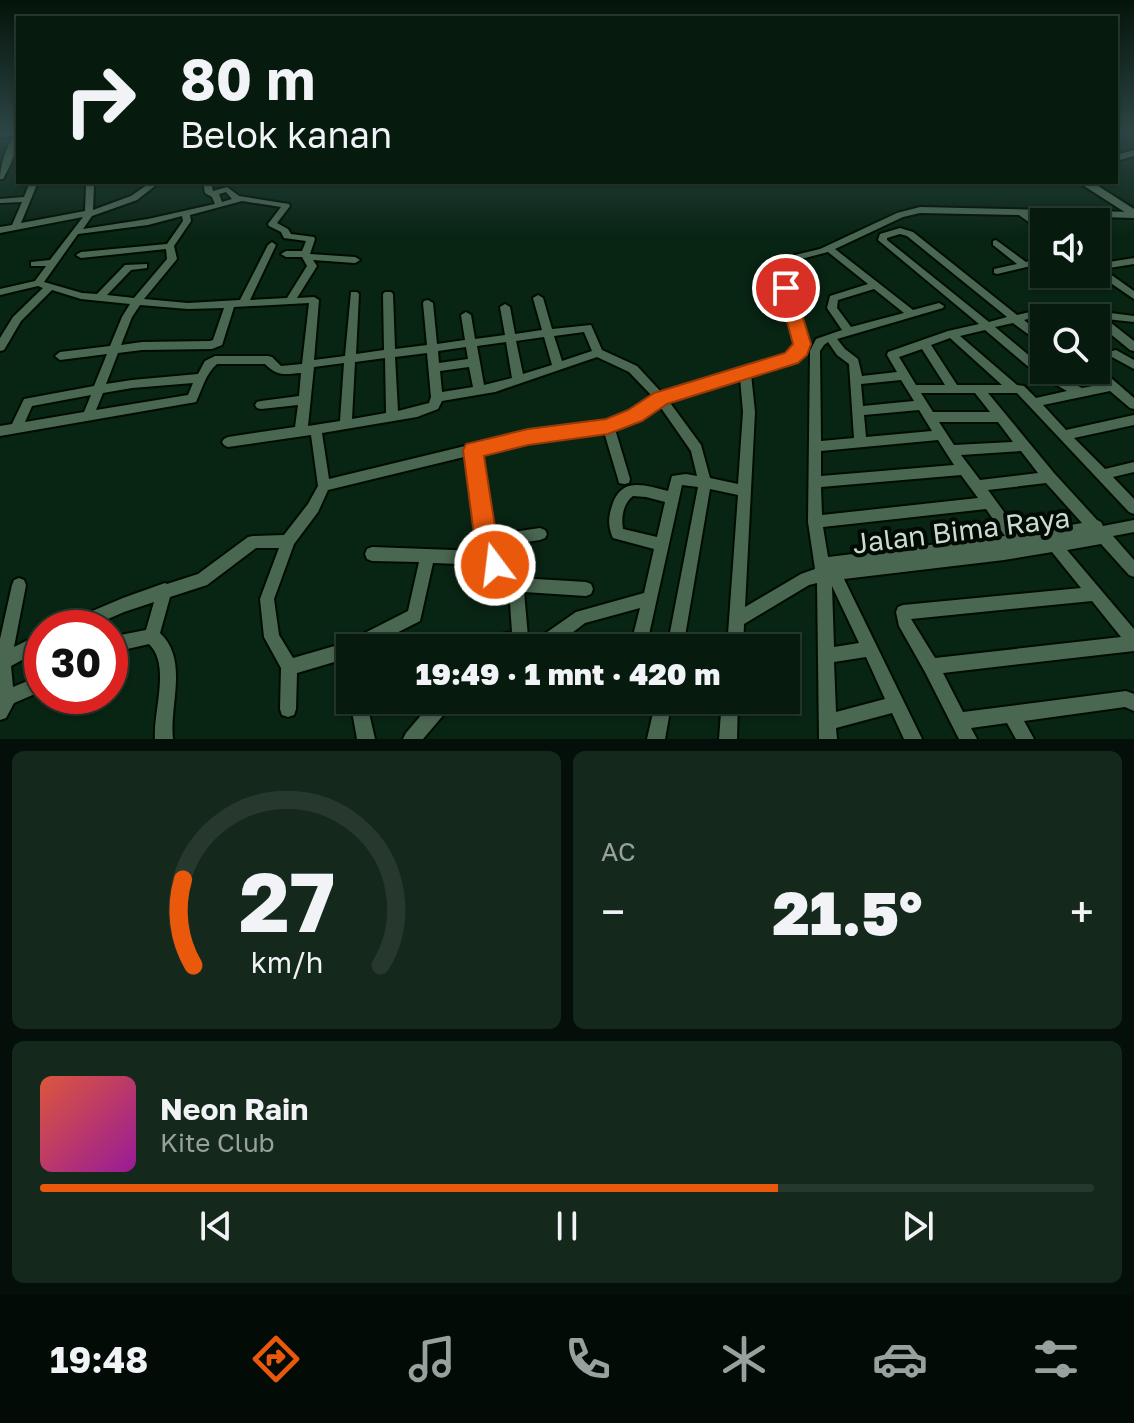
<!DOCTYPE html>
<html lang="id">
<head>
<meta charset="utf-8">
<style>
	body { margin:0; font-family:"Golos Text",sans-serif; background:#14281c; color:#f1f3f6; height:100vh; display:flex; flex-direction:column; font-size:30px; white-space:nowrap }
	* { box-sizing:border-box; margin:0 }
	p { font-size:26px; color:#98a19e }
	.icon { flex:none; width:44px; height:44px; fill:none; stroke:currentColor; stroke-width:2; stroke-linecap:round; stroke-linejoin:round }
	.map { position:relative; height:739px; overflow:hidden }
	.sheet { display:flex; flex-direction:column; gap:12px; padding:12px; background:#030f08; flex:1 }
	.sheet>* { flex:none }
	.banner { position:absolute; left:16px; top:16px; width:1102px; height:168px; border-radius:0px; box-shadow:0 2px 6px #0004,0 0 0 2px #27392e; background:#061b0e; color:#f1f3f6; overflow:hidden }
	.controls { position:absolute; left:1030px; top:208px; display:grid; gap:16px }
	.controls a { display:grid; place-items:center; width:80px; height:80px; border-radius:0px; background:#061b0e; box-shadow:0 2px 6px #0004,0 0 0 2px #27392e; font-size:40px }
	.speed { position:absolute; left:24px; top:610px; display:flex; gap:16px; font-size:40px; font-weight:700; text-align:center }
	.speed>* { display:grid; place-content:center; width:104px; height:104px; border-radius:50%; background:#061b0e; box-shadow:0 2px 6px #0004,0 0 0 2px #27392e; line-height:1 }
	.speed .limit { border:12px solid #d22; background:#fff; color:#111 }
	.pin { position:absolute; display:grid; place-items:center; width:68px; height:68px; color:#fff; margin:-34px; border:4px solid #fff; border-radius:50%; box-shadow:0 2px 8px #0007 }
	.me { position:absolute; width:88px; margin:-44px; rotate:345deg; stroke-linejoin:round; filter:drop-shadow(0 0 6px #0008) }
	.turn { display:flex; align-items:center; gap:28px; height:168px; padding:0 32px; font-size:36px }
	.turn .icon { width:104px; height:104px; stroke-width:2.5 }
	.turn b { display:block; font-size:56px; line-height:68px }
	.big { font-size:60px; font-weight:800; line-height:1.1 }
	.sheet .widget { flex:1; display:flex; flex-direction:column; justify-content:center; gap:12px; min-width:0; padding:0 28px; border-radius:12px; background:#14281c }
	.sheet .dial { align-items:center; gap:0 }
	.dial svg { height:208px; overflow:visible; fill:none; stroke:#27392e; stroke-width:7; stroke-linecap:round; text-anchor:middle }
	.dial text { fill:#f1f3f6; stroke:none }
	.song { display:flex; align-items:center; gap:24px }
	.cover { width:96px; height:96px; border-radius:12px; background:linear-gradient(135deg,hsl(10 70% 55%),hsl(300 70% 35%)) }
	.played { height:8px; border-radius:4px; background:linear-gradient(90deg,#ea580c 70%,#27392e 70%) }
	.keys { display:flex; justify-content:space-around; direction:ltr }
	.heat { display:flex; justify-content:space-between; align-items:center; font-size:44px; direction:ltr }
	.sheet .tiles { flex:1; display:grid; gap:12px; grid-template-columns:1fr 1fr }
	.widget:last-child { grid-column:span 2 }
	.trip { position:absolute; left:336px; top:634px; width:464px; height:80px; border-radius:0px; background:#061b0e; box-shadow:0 2px 6px #0004,0 0 0 2px #27392e; font-weight:800; line-height:80px; text-align:center }
	.tab-bar { display:flex; height:128px; justify-content:space-around; align-items:center; background:#020b06; color:#98a19e }
	.tab-bar .icon { width:56px; height:56px }
	.tab-bar .on { color:#ea580c }
	.tab-bar b { font-size:36px; color:#f1f3f6 }
	.map>svg:first-child { display:block }
	.lines { fill:none; stroke-linecap:round; stroke-linejoin:round }
	.street-casing { stroke:#000c01; stroke-width:4 }
	.secondary-casing { stroke:#000c01; stroke-width:4 }
	.street { fill:#4a6752; fill-rule:evenodd }
	.secondary { fill:#4a6752; fill-rule:evenodd }
	.route { fill:#ea580c; stroke:#983908; stroke-width:2 }
	.labels { text-anchor:middle; dominant-baseline:central; stroke-width:8; stroke-linejoin:round; paint-order:stroke }
	.near-street-label { font-size:28px; fill:#cbdacf; stroke:#020a04 }
</style>
</head>
<body>
<div class="map">
<svg width="1134" height="739" viewBox="0 0 1134 739">
	<rect width="100%" height="100%" fill="#082413"/>
	<g class="lines">
		<defs>
			<path id="street" d="M18 132C18 148 11 165 3 179H0C0 165 6 148 14 136L0 137V133Z
				M30 182H38L21 223 85 211 86 185 90 183 94 185 93 210 131 196 151 182H160L137 200 92 216 83 229 148 219 215 204 212 197 205 193 203 182H211L213 191 227 187 239 196 289 204 290 206 277 223 288 229 291 234 314 237 315 239 310 254 355 257 360 260 355 263 313 260 317 266 297 298 314 297 319 300 314 360 345 356 351 292H357L359 294 356 354 384 350 383 294 385 292H391L393 294 395 349 427 345 423 303 424 301 428 300 433 303 437 344 465 340 461 315 466 312 471 315 475 339 505 335 500 307 505 304 510 307 515 334 542 330 533 298 538 295 543 298 552 329 591 325 602 350 637 366 662 393 787 355 793 350 795 342 783 290 782 276 787 261 795 255 820 249 897 213 920 207 1134 212V218L1030 215 1044 226V233L1019 215 920 213 903 217 835 249 913 310 939 303 944 306 943 308 837 339 845 349 858 359 862 376 897 372 887 355 888 352 948 331 979 324 878 240 880 234 900 228 913 232 1017 315 1056 306 1134 316V322L1106 319 1134 341V351L1130 350 1096 322V318L1056 312 1024 320 1044 336V346L1013 323 995 327 1044 368V370H1047L1082 388 1103 384 1101 381 1103 378H1111L1134 398V409L1130 408 1110 391 1043 405 1066 430 1134 415V425L1074 438 1105 469 1134 462V472L1113 477 1134 499V514L1129 512 1017 393H988L1054 473 1097 520 1101 522 1103 526 1134 520V532L1113 536 1134 560V577L1129 575 1101 544 1067 550 1134 629V651L943 673 963 712 1126 691 1134 694V711L1125 707 1024 721 1034 739H1016L1007 723 971 728 977 739H959L925 672 899 626 896 612 898 607 903 605 1081 588 1052 552 1004 560 844 579 922 739H904L892 713 836 728 837 739H819L817 583 809 585 744 624 743 648H727L738 495 710 489 683 648H667L698 487 682 485 646 648H630L640 608 585 623 552 648H531L533 642 576 612 644 593 654 549 613 538C608 527 608 518 612 506 621 476 645 485 668 491L672 476 686 474 697 476 691 451 659 405 639 419 615 429 630 479 629 483 624 484 619 483 618 479 604 432 498 448 480 453 492 535 540 528 545 530 547 534 545 538 540 540 493 547 495 555 519 578 586 582 591 584 593 589 591 594 586 596 524 592 529 648H464L466 642 472 640 512 632 509 588 485 565 433 563 420 621 367 648H350V670L344 668 341 660 297 673 296 709 294 715 288 717 282 715 280 709 281 668 264 637 260 599 279 548H256L207 585 170 597 160 633C189 660 169 705 173 739H155C153 711 171 665 149 644L110 653V637L146 630 154 602 124 612 87 628H61L64 623 123 598 165 583 167 584 198 574 248 537 253 536 284 535 308 504 318 486 311 435 228 447 224 445 222 442 224 439 228 437 295 427 298 405 261 409 257 408 255 405 257 402 261 401 299 396 301 373C284 374 278 377 265 364H217C206 373 202 389 196 402L0 436V426L12 424 24 399 94 386 107 354 60 360 55 356 60 352 110 346 122 317 130 304 81 299 52 290 21 321 4 350 0 351V338L13 317 43 288 38 286 0 295V289L35 281 46 266H31V262L50 260 83 217 0 233V227L12 225 22 202 0 203V199L24 197ZM226 192 232 199 222 202 219 194ZM242 201 281 207 268 224 269 226 281 232 284 238 306 241 302 251H286L281 254 286 257H302L307 266 287 298 250 300 276 245 272 242 268 245 240 300 188 303 144 299 177 259 174 246 191 221 190 215ZM182 216 183 221 167 244 81 252 76 255 81 258 166 249 167 259 134 298 107 295 131 270 147 268V264L125 265 97 294 82 293 44 282 78 234 148 225ZM900 234 907 236 1007 317 989 322 887 240V238ZM828 252 868 284 830 296 827 308 842 330 816 339 810 351 808 522 815 569 801 574 745 607 755 412 751 374C764 370 781 368 794 361 817 349 796 309 793 290 791 281 792 273 794 264L801 259ZM874 289 904 313 851 327 837 308 838 300ZM309 303 302 364 281 366 272 357 268 356H215L205 361 198 374 132 380 106 384 118 353 142 350 212 349 222 345 223 342 234 307ZM140 305 188 309 224 308 213 340 210 341 142 342 121 345 132 317ZM985 330 1037 374 1067 391 1036 398 1024 386 1017 385 960 336ZM584 332 592 351 562 361 554 336ZM544 337 552 365 523 374 516 341ZM950 338 1002 385H957L931 345ZM506 342 512 378 484 385 477 346ZM828 342 837 355 849 364 854 438 821 441 820 351 824 345ZM466 347 468 359 439 363 438 351ZM922 349 945 385H916L899 357ZM427 353 431 397 429 403 398 411 395 357ZM597 357 629 372 653 397 631 413 607 422 498 438 329 479 322 433 417 417 438 409 442 401 495 392ZM385 358 386 413 352 419 355 362ZM344 363 340 421 308 426 314 367ZM469 367 473 387 442 392 440 371ZM740 378 743 412 738 484 710 478 701 445 668 400ZM901 380 914 401 863 406 861 384ZM193 383 188 395 96 410 103 393 132 388ZM921 393H975L990 412H933ZM91 395 84 412 25 422 32 406ZM919 410 932 431 866 437 864 415ZM939 422H998L1013 442 954 445ZM938 440 954 465 821 476V451ZM1021 451 1038 473 980 480 961 455ZM468 456 480 551 372 547 367 549 365 554 367 559 372 561 419 562 408 611 345 643 293 658 279 635 274 599 294 544 318 512 328 490ZM961 475 978 498 822 515 821 487ZM1046 483 1082 523 1020 534 988 490ZM633 496 646 497 665 502 657 537 623 529C621 518 623 503 633 496ZM986 509 1005 536 828 557 823 527ZM832 586 859 643 834 647ZM1092 601 1121 637 935 658 911 619ZM866 657 885 699 836 712 834 662Z
				M996 240 1026 262 1044 257V263L997 274 994 273V269L1017 264 993 245V241Z
				M1134 258V264L1103 269 1134 291V299L1096 273V264Z
				M1116 350 1134 360V369L1112 357 1111 354 1112 351Z
				M19 578 24 580 26 585 14 647 42 633V649L11 666 13 687 42 675V691L14 703 6 718 0 720V639L12 585 14 580Z
				M350 700H366L375 739H357Z
				M434 700H453L451 706 423 739H403L406 733Z
				M656 700H672L665 739H647Z
				M722 700H738L737 739H719Z"/>
			<path id="secondary" d="M1134 150V156L1116 161V155Z
				M1078 182H1092L1134 209V218Z"/>
		</defs>
		<use href="#street" class="street-casing"/>
		<use href="#secondary" class="secondary-casing"/>
		<use href="#street" class="street"/>
		<use href="#secondary" class="secondary"/>
	</g>
	<linearGradient id="sky" x2="0" y2="1"><stop stop-color="#04140a"/><stop offset="0.56" stop-color="#2c4544"/><stop offset="1" stop-color="#2c4544" stop-opacity="0"/></linearGradient>
	<rect width="1134" height="236" fill="url(#sky)"/>
	<path class="route" d="M786 283 794 288 811 344 807 355 798 363 667 404 642 421 608 434 528 445 484 456 499 553 507 565 503 573 495 577 486 573 477 558 463 450 466 444 528 429 606 419 628 410 654 393 785 353 793 344 778 288Z"/>
	<g class="labels">
		<g class="near-street-label">
			<text transform="translate(961 530) rotate(-7)">Jalan Bima Raya</text>
		</g>
	</g>
</svg>
<div class="controls">
<a><svg class="icon" aria-label="sound" viewBox="0 0 24 24"><path d="M4 9h4l5-4v14l-5-4H4zM17 9q2 3 0 6"/></svg></a>
<a><svg class="icon" aria-label="search" viewBox="0 0 24 24"><circle cx="10" cy="10" r="6"/><path d="M15 15l6 6"/></svg></a>
</div>
<div class="speed"><div class="limit">30</div></div>
<div class="pin" style="left:786px;top:288px;background:#d93025"><svg class="icon" aria-label="arrive" viewBox="0 0 24 24"><path d="M6 21V4h12l-3 4 3 4H6"/></svg></div>
<svg class="me" style="left:495px;top:565px" viewBox="-20 -20 40 40"><circle r="17" fill="#ea580c" stroke="#fff" stroke-width="3"/><path d="M0-11L8 9 0 5-8 9z" fill="#fff"/></svg>
<div class="trip">19:49 · 1 mnt · 420 m</div>
<div class="banner">
<div class="turn"><svg class="icon" aria-label="right" viewBox="0 0 24 24"><path d="M7 20v-9h11M14 6l5 5-5 5"/></svg><div><b>80 m</b>Belok kanan</div></div>
</div>
</div>
<section class="sheet">
<div class="tiles">
<div class="widget dial"><svg viewBox="0 0 100 80">
<path d="M14 69A42 42 0 1 1 86 69"/>
<path d="M14 69A42 42 0 0 1 10 36" stroke="#ea580c"/>
<text x="50" y="56" font-size="32" font-weight="700">27</text>
<text x="50" y="72" font-size="11">km/h</text>
</svg></div>
<div class="widget"><p>AC</p>
<div class="heat"><a>−</a><b class="big">21.5°</b><a>+</a></div>
</div>
<div class="widget">
<div class="song"><i class="cover"></i><div><b>Neon Rain</b><p>Kite Club</p></div></div>
<div class="played"></div>
<div class="keys"><svg class="icon" aria-label="previous" viewBox="0 0 24 24"><path d="M18 5L8 12l10 7zM5 5v14"/></svg><svg class="icon" aria-label="pause" viewBox="0 0 24 24"><path d="M8 5v14M16 5v14"/></svg><svg class="icon" aria-label="next" viewBox="0 0 24 24"><path d="M6 5l10 7-10 7zM19 5v14"/></svg></div>
</div>
</div>
</section>
<nav class="tab-bar">
<b>19:48</b>
<svg class="icon on" aria-label="directions" viewBox="0 0 24 24"><path d="M12 3l9 9-9 9-9-9zM9 14v-3h6M13 9l2 2-2 2"/></svg>
<svg class="icon" aria-label="music" viewBox="0 0 24 24"><path d="M9 18V5l10-2v13"/><circle cx="6" cy="18" r="3"/><circle cx="16" cy="16" r="3"/></svg>
<svg class="icon" aria-label="phone" viewBox="0 0 24 24"><path d="M5 4h4l2 5-3 2q2 4 5 5l2-3 5 2v4C11 20 4 13 5 4z"/></svg>
<svg class="icon" aria-label="climate" viewBox="0 0 24 24"><path d="M12 3v18M4 7l16 10M4 17L20 7"/></svg>
<svg class="icon" aria-label="car" viewBox="0 0 24 24"><path d="M5 17H2v-5l4-1 3-4h7l3 4 3 1v5h-3M9 17h6M6 11h13"/><circle cx="7" cy="17" r="2"/><circle cx="17" cy="17" r="2"/></svg>
<svg class="icon" aria-label="filters" viewBox="0 0 24 24"><path d="M4 7h16M4 17h16"/><circle cx="9" cy="7" r="2"/><circle cx="15" cy="17" r="2"/></svg>
</nav>
</body>
</html>
